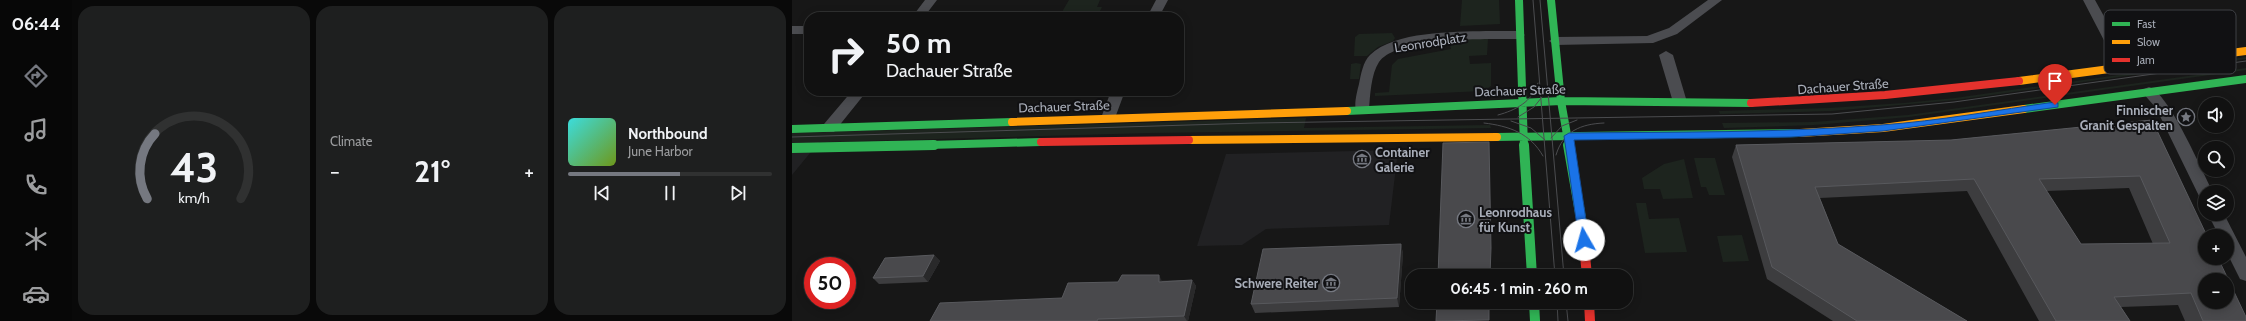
<!DOCTYPE html>
<html lang="en">
<head>
<meta charset="utf-8">
<style>
	body { margin:0; font-family:Cabin,sans-serif; background:#1e1f1f; color:#f1f3f6; height:100vh; display:flex; flex-direction:column; font-size:15px; white-space:nowrap }
	* { box-sizing:border-box; margin:0 }
	p { font-size:13px; color:#9c9d9f }
	.icon { flex:none; width:22px; height:22px; fill:none; stroke:currentColor; stroke-width:2; stroke-linecap:round; stroke-linejoin:round }
	.map { position:relative; flex:1; overflow:hidden }
	.drawer { display:flex; flex-direction:column; gap:6px; padding:6px; background:#090909; width:720px }
	.drawer>* { flex:none }
	.banner { position:absolute; left:12px; top:12px; width:380px; height:84px; border-radius:16px; box-shadow:0 2px 10px #0003,0 0 0 1px #303131; background:#111; color:#f1f3f6; overflow:hidden }
	.controls { position:absolute; left:1406px; top:97px; display:grid; gap:8px }
	.controls a { display:grid; place-items:center; width:36px; height:36px; border-radius:50%; background:#111; box-shadow:0 2px 10px #0003,0 0 0 1px #303131; font-size:20px }
	.speed { position:absolute; left:12px; top:257px; display:flex; gap:8px; font-size:20px; font-weight:700; text-align:center }
	.speed>* { display:grid; place-content:center; width:52px; height:52px; border-radius:50%; background:#111; box-shadow:0 2px 10px #0003,0 0 0 1px #303131; line-height:1 }
	.speed .limit { border:6px solid #d22; background:#fff; color:#111 }
	.pin { position:absolute; display:grid; place-items:center; width:34px; height:34px; color:#fff; margin:-41px -17px; border-radius:50% 50% 50% 0; rotate:-45deg; box-shadow:0 0 4px #0007 }
	.pin .icon { rotate:45deg }
	.me { position:absolute; width:44px; margin:-22px; rotate:353deg; stroke-linejoin:round; filter:drop-shadow(0 0 3px #0008) }
	.turn { display:flex; align-items:center; gap:14px; height:84px; padding:0 16px; font-size:18px }
	.turn .icon { width:52px; height:52px; stroke-width:2.5 }
	.turn b { display:block; font-size:28px; line-height:34px }
	.big { font-size:30px; font-weight:800; line-height:1.1 }
	.drawer .tile { flex:1; display:flex; flex-direction:column; justify-content:center; gap:6px; min-width:0; padding:0 14px; border-radius:16px; background:#1e1f1f }
	.drawer .dial { align-items:center; gap:0 }
	.dial svg { height:104px; overflow:visible; fill:none; stroke:#303131; stroke-width:7; stroke-linecap:round; text-anchor:middle }
	.dial text { fill:#f1f3f6; stroke:none }
	.song { display:flex; align-items:center; gap:12px }
	.cover { width:48px; height:48px; border-radius:6px; background:linear-gradient(135deg,hsl(180 70% 55%),hsl(80 70% 35%)) }
	.played { height:4px; border-radius:2px; background:linear-gradient(90deg,#757880 55%,#303131 55%) }
	.keys { display:flex; justify-content:space-around; direction:ltr }
	.heat { display:flex; justify-content:space-between; align-items:center; font-size:22px; direction:ltr }
	.drawer .tiles { flex:1; display:grid; gap:6px; grid-template-columns:repeat(3,1fr) }
	.trip { position:absolute; left:613px; top:269px; width:228px; height:40px; border-radius:16px; background:#111; box-shadow:0 2px 10px #0003,0 0 0 1px #303131; font-weight:800; line-height:40px; text-align:center }
	main { display:flex; flex:1; min-height:0 }
	.tab-bar { display:flex; flex-direction:column; width:72px; justify-content:space-around; align-items:center; background:#070707; color:#9c9d9f }
	.tab-bar .icon { width:28px; height:28px }
	.tab-bar .on { color:#757880 }
	.tab-bar b { font-size:18px; color:#f1f3f6 }
	.map>svg:first-child { display:block }
	.built { fill:#212123 }
	.green { fill:#1d241e }
	.lines { fill:none; stroke-linecap:round; stroke-linejoin:round }
	.street { fill:#4b4c50; fill-rule:evenodd }
	.fast-far1 { stroke:#30b455; stroke-width:8 }
	.fast { stroke:#30b455; stroke-width:10 }
	.slow { stroke:#ff9f0a; stroke-width:8 }
	.jam-far1 { stroke:#e5322d; stroke-width:8 }
	.jam { stroke:#e5322d; stroke-width:10 }
	.tram { stroke:#4b4c4f; stroke-width:1 }
	.wall { fill:#3d3d3f; fill-rule:evenodd }
	.shaded-wall { fill:#29292a }
	.building { fill:#49494c; stroke:#58595d; fill-rule:evenodd }
	.route { fill:#1a73e8; stroke:#114b97 }
	.labels { text-anchor:middle; dominant-baseline:central; stroke-width:4; stroke-linejoin:round; paint-order:stroke }
	.street-label { font-size:13px; fill:#a8adb8; stroke:#111113 }
	.poi-label { font-size:13px; font-weight:bold; fill:#a8adb8; stroke:#111113; text-anchor:end }
	.key { fill:#111113; stroke:#3e4045; stroke-width:1 }
	.key-label { font-size:11px; fill:#a8adb8 }
</style>
</head>
<body>
<main>
<nav class="tab-bar">
<b>06:44</b>
<svg class="icon on" aria-label="directions" viewBox="0 0 24 24"><path d="M12 3l9 9-9 9-9-9zM9 14v-3h6M13 9l2 2-2 2"/></svg>
<svg class="icon" aria-label="music" viewBox="0 0 24 24"><path d="M9 18V5l10-2v13"/><circle cx="6" cy="18" r="3"/><circle cx="16" cy="16" r="3"/></svg>
<svg class="icon" aria-label="phone" viewBox="0 0 24 24"><path d="M5 4h4l2 5-3 2q2 4 5 5l2-3 5 2v4C11 20 4 13 5 4z"/></svg>
<svg class="icon" aria-label="climate" viewBox="0 0 24 24"><path d="M12 3v18M4 7l16 10M4 17L20 7"/></svg>
<svg class="icon" aria-label="car" viewBox="0 0 24 24"><path d="M5 17H2v-5l4-1 3-4h7l3 4 3 1v5h-3M9 17h6M6 11h13"/><circle cx="7" cy="17" r="2"/><circle cx="17" cy="17" r="2"/></svg>
</nav>
<section class="drawer">
<div class="tiles">
<div class="tile dial"><svg viewBox="0 0 100 80">
<path d="M14 69A42 42 0 1 1 86 69"/>
<path d="M14 69A42 42 0 0 1 20 19" stroke="#757880"/>
<text x="50" y="56" font-size="32" font-weight="700">43</text>
<text x="50" y="72" font-size="11">km/h</text>
</svg></div>
<div class="tile"><p>Climate</p>
<div class="heat"><a>−</a><b class="big">21°</b><a>+</a></div>
</div>
<div class="tile">
<div class="song"><i class="cover"></i><div><b>Northbound</b><p>June Harbor</p></div></div>
<div class="played"></div>
<div class="keys"><svg class="icon" aria-label="previous" viewBox="0 0 24 24"><path d="M18 5L8 12l10 7zM5 5v14"/></svg><svg class="icon" aria-label="pause" viewBox="0 0 24 24"><path d="M8 5v14M16 5v14"/></svg><svg class="icon" aria-label="next" viewBox="0 0 24 24"><path d="M6 5l10 7-10 7zM19 5v14"/></svg></div>
</div>
</div>
</section>
<div class="map">
<svg width="1454" height="321" viewBox="0 0 1454 321">
	<rect width="100%" height="100%" fill="#171717"/>
	<path class="built" d="M32 136 0 175V137Z
		M606 150 597 225 474 229 450 245 405 246 434 154Z"/>
	<path class="green" d="M277 0H308L305 7H310L305 17H267Z
		M670 0H707L708 24 668 26Z
		M567 34 600 33 603 38 601 41 586 47 575 56H562L563 37Z
		M670 38 696 39 695 55 677 56 678 64 699 63V86L691 91 583 96V93L597 92 600 65 606 59 659 49 657 41Z
		M1454 57V59L1164 100 1039 111 928 114 927 111 1037 108 1112 103 1163 98Z
		M564 63 569 64 567 79H558L559 64Z
		M1454 68V70L1117 117 1022 125 932 128 930 123 1021 122 1116 115Z
		M514 118 512 128 698 125 699 128 358 133 0 143V133Z
		M902 158H923L933 195H917L914 187H909Z
		M892 159 901 198 871 199 868 189H852L850 178 872 164Z
		M844 203H854L857 219 887 218 895 252 853 253Z
		M950 235 957 261 931 262 925 236Z"/>
	<g class="lines">
		<path class="street" d="M133 0H145L132 17H120Z
			M364 0H376L367 17H355Z
			M916 0H930L885 34 861 43 763 45 757 41 763 37 855 36 877 28Z
			M1291 0H1303L1330 49 1344 68 1342 71H1332L1317 50Z
			M0 26H17V34H0Z
			M694 31H727L733 35 727 39C697 39 605 36 587 62 579 74 578 96 577 110L575 113H565C561 106 565 92 567 84 569 74 571 62 578 55 603 31 661 32 694 31Z
			M874 51 881 55 895 102 893 105H883L881 102 867 55Z
			M1357 87C1377 93 1410 171 1421 192H1413V198L1407 196 1364 108 1350 92 1352 89Z
			M60 91H75L42 132H32L30 128 32 124Z
			M319 91H333L323 118 321 121H311L309 118Z
			M1416 214H1432L1454 257V281L1448 279 1435 253V236H1427Z"/>
		<path class="fast-far1" d="M727 0 732 146
			M759 0 769 101 777 146
			M1232 109 1454 79
			M555 111 769 101 959 103
			M0 129 220 122
			M705 137 1008 133
			M100 146 249 142"/>
		<path class="fast" d="M732 145 740 276
			M776 145 790 224
			M0 148 142 145
			M742 302 743 321"/>
		<path class="slow" d="M1227 81 1454 51
			M220 122 555 111
			M1008 133 1091 128 1232 109
			M397 140 705 137"/>
		<path class="jam-far1" d="M959 103 1093 95 1227 81
			M249 142 397 140"/>
		<path class="jam" d="M790 224 795 276
			M797 302 798 321"/>
		<path class="tram" d="M741 0 763 276
			M748 0 772 276
			M706 115C724 110 740 102 746 83
			M726 117 742 107 750 97
			M719 121 739 128 753 140
			M692 123C717 126 738 133 751 156
			M0 137 463 123 1040 114 1162 102 1454 61
			M759 138 770 126 785 120
			M764 155C771 131 789 124 812 123
			M765 302 766 321
			M774 302 776 321"/>
	</g>
	<path class="wall" d="M1360 120 1454 321H1393L1386 305 1329 307 1338 321H1247L1175 191 1028 198 1046 244 1175 321H1041L975 279 940 157 944 145 1159 140ZM1337 188 1361 244H1289L1254 191Z
		M609 244 611 254 607 307 463 313 459 304Z
		M142 255 148 261 136 282 87 284 81 278Z
		M400 280 404 286 396 321H138L270 298 326 282Z"/>
	<path class="shaded-wall" d="M609 244 611 254 607 307 605 298Z
		M142 255 148 261 136 282 131 276Z
		M367 275 370 281V287L367 282Z
		M400 280 404 286 396 321H395L392 316Z"/>
	<path class="building" d="M1360 120 1415 236H1413V258H1426L1454 317V321H1411L1399 293 1322 297 1338 321H1264L1182 179 1023 187 1046 244 1175 321H1065L980 267 944 145 1159 140ZM1348 176 1378 243 1289 244 1247 179ZM1413 280H1435V302H1413Z
		M697 142 699 248 698 276H646L651 143Z
		M609 244 605 298 459 304 471 249Z
		M142 255 131 276 81 278 93 258Z
		M330 275H367V282L400 280 392 316 306 319 305 321H138L148 303 270 298 276 283 326 282Z
		M645 302H697V320L644 321Z"/>
	<path class="route" d="M1263 102 1266 103V107L1091 131 999 137 782 140 797 240 792 244 787 240 772 136 777 133C881 132 985 133 1089 125 1147 121 1205 110 1263 102Z"/>
	<defs>
		<symbol id="sight-ring" viewBox="-11 -11 22 22"><circle r="9.5" fill="#111113" stroke="#757880" stroke-width="1.5"/><path d="M0-6L1.8-2.2L6-1.7L2.9 1.2L3.7 5.4L0 3.3L-3.7 5.4L-2.9 1.2L-6-1.7L-1.8-2.2Z" fill="#757880"/></symbol>
		<symbol id="museum-ring" viewBox="-11 -11 22 22"><circle r="9.5" fill="#111113" stroke="#757880" stroke-width="1.5"/><path d="M0-6L6-3V-2H-6V-3ZM-5-1h2V3h-2ZM-1-1h2V3h-2ZM3-1h2V3H3ZM-6 4H6V6H-6Z" fill="#757880"/></symbol>
	</defs>
	<g fill-rule="evenodd">
		<use href="#sight-ring" x="1384" y="107" width="20" height="20"/>
		<use href="#museum-ring" x="560" y="149" width="20" height="20"/>
		<use href="#museum-ring" x="664" y="209" width="20" height="20"/>
		<use href="#museum-ring" x="529" y="273" width="20" height="20"/>
	</g>
	<g class="labels">
		<g class="street-label">
			<text transform="translate(638 42) rotate(-9)">Leonrodplatz</text>
			<text transform="translate(1051 86) rotate(-4)">Dachauer Straße</text>
			<text transform="translate(728 90) rotate(-2)">Dachauer Straße</text>
			<text transform="translate(272 106) rotate(-2)">Dachauer Straße</text>
		</g>
		<g class="poi-label">
			<text x="1381" y="110">Finnischer<tspan x="1381" dy="15">Granit Gespalten</tspan></text>
			<text x="583" y="152" text-anchor="start">Container<tspan x="583" dy="15">Galerie</tspan></text>
			<text x="687" y="212" text-anchor="start">Leonrodhaus<tspan x="687" dy="15">für Kunst</tspan></text>
			<text x="526" y="283">Schwere Reiter</text>
		</g>
	</g>
	<rect x="1312" y="10" width="132" height="64" rx="6" class="key"/>
	<rect x="1320" y="22" width="18" height="4" fill="#30b455"/>
	<rect x="1320" y="40" width="18" height="4" fill="#ff9f0a"/>
	<rect x="1320" y="58" width="18" height="4" fill="#e5322d"/>
	<g class="key-label">
		<text x="1345" y="28">Fast</text>
		<text x="1345" y="46">Slow</text>
		<text x="1345" y="64">Jam</text>
	</g>
</svg>
<div class="controls">
<a><svg class="icon" aria-label="sound" viewBox="0 0 24 24"><path d="M4 9h4l5-4v14l-5-4H4zM17 9q2 3 0 6"/></svg></a>
<a><svg class="icon" aria-label="search" viewBox="0 0 24 24"><circle cx="10" cy="10" r="6"/><path d="M15 15l6 6"/></svg></a>
<a><svg class="icon" aria-label="layers" viewBox="0 0 24 24"><path d="M12 4l9 5-9 5-9-5zM3 14l9 5 9-5"/></svg></a>
<a>+</a>
<a>−</a>
</div>
<div class="speed"><div class="limit">50</div></div>
<div class="pin" style="left:1263px;top:105px;background:#d93025"><svg class="icon" aria-label="arrive" viewBox="0 0 24 24"><path d="M6 21V4h12l-3 4 3 4H6"/></svg></div>
<svg class="me" style="left:792px;top:240px" viewBox="-20 -20 40 40"><circle r="19" fill="#fff"/><path d="M0-13L10 11 0 6-10 11z" fill="#1a73e8"/></svg>
<div class="trip">06:45 · 1 min · 260 m</div>
<div class="banner">
<div class="turn"><svg class="icon" aria-label="right" viewBox="0 0 24 24"><path d="M7 20v-9h11M14 6l5 5-5 5"/></svg><div><b>50 m</b>Dachauer Straße</div></div>
</div>
</div>
</main>
</body>
</html>
